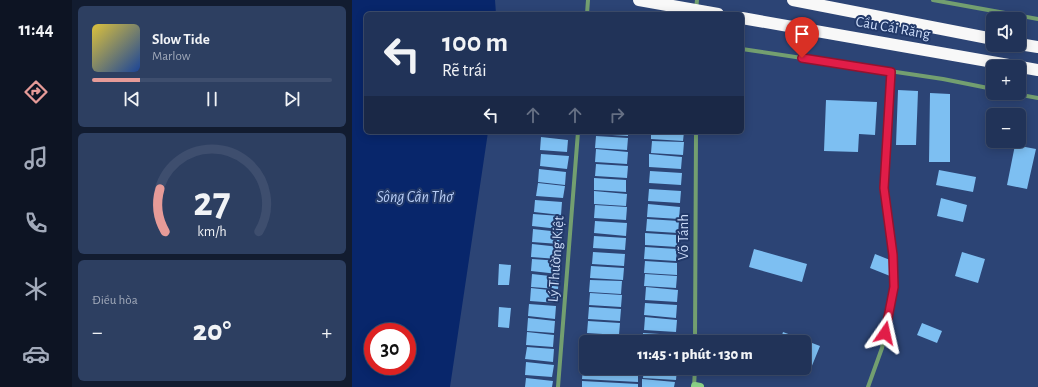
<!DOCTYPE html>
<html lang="vi">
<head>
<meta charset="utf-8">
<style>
	body { margin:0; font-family:"Alegreya Sans",sans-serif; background:#2d3f61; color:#f1f3f6; height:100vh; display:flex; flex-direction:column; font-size:15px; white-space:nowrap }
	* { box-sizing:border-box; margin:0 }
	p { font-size:13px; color:#a2aaba }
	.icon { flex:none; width:22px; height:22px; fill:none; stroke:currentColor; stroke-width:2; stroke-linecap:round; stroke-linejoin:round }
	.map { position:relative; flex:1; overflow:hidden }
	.side { display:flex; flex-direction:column; gap:6px; padding:6px; background:#121c30; width:280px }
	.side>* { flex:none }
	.guide { position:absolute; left:12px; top:12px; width:380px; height:122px; border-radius:6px; box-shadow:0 2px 10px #0003,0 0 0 1px #3e4e6e; background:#213358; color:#f1f3f6; overflow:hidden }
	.controls { position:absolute; left:634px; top:12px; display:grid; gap:8px }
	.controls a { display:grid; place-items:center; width:40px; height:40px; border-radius:6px; background:#213358; box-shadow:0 2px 10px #0003,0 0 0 1px #3e4e6e; font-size:20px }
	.speed { position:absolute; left:12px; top:323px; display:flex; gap:8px; font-size:20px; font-weight:700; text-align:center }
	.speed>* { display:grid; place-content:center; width:52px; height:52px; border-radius:50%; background:#213358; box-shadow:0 2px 10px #0003,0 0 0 1px #3e4e6e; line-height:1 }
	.speed .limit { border:6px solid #d22; background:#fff; color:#111 }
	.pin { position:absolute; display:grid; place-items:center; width:34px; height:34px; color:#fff; margin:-41px -17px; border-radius:50% 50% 50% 0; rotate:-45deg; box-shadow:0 0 4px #0007 }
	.pin .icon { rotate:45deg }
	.me { position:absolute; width:44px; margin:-22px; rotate:11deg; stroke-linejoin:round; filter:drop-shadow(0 0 3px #0008) }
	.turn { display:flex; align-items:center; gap:14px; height:84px; padding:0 12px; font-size:18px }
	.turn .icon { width:52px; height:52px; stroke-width:2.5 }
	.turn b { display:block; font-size:28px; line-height:34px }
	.lanes { display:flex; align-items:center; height:38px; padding:0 12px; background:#0003; justify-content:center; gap:20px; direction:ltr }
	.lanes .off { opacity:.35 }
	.big { font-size:30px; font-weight:800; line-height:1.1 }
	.side .widget { flex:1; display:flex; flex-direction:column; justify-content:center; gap:6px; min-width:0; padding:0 14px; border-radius:6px; background:#2d3f61 }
	.side .dial { align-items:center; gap:0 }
	.dial svg { height:104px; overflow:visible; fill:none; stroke:#3e4e6e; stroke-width:7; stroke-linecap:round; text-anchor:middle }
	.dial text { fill:#f1f3f6; stroke:none }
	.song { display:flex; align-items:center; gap:12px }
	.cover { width:48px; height:48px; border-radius:6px; background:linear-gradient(135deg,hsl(50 70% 55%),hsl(220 70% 35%)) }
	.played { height:4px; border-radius:2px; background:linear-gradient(90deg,#e69b98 20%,#3e4e6e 20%) }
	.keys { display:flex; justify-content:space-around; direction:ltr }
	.heat { display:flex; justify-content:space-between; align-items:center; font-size:22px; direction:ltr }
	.trip { position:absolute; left:227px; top:335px; width:232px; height:40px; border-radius:6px; background:#213358; box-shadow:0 2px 10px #0003,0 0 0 1px #3e4e6e; font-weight:800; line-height:40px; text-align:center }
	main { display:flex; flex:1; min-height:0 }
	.dock { display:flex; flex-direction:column; width:72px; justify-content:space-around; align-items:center; background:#0d1423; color:#a2aaba }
	.dock .icon { width:28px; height:28px }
	.dock .selected { color:#e69b98 }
	.dock b { font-size:18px; color:#f1f3f6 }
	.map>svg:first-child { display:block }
	.water { fill:#08266b; fill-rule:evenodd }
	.building { fill:#7dbff2 }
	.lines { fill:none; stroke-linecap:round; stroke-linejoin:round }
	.street { stroke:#739f70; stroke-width:4 }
	.secondary { stroke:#8ad085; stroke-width:8 }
	.highway { stroke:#f8f8f8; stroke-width:12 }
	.highway-bridge { stroke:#f8f8f8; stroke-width:12 }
	.route-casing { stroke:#92132f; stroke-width:10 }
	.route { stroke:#e11d48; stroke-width:7 }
	.labels { text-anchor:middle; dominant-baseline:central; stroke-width:4; stroke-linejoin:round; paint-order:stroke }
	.street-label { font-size:15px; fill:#cadaf7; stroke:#223969 }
	.water-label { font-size:16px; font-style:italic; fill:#b6cbf4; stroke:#223969 }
</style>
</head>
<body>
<main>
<nav class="dock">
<b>11:44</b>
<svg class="icon selected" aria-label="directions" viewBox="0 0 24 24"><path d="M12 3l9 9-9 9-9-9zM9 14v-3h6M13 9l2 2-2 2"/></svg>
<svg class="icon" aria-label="music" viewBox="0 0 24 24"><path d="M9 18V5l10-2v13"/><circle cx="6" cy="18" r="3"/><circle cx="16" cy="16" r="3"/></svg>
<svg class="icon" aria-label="phone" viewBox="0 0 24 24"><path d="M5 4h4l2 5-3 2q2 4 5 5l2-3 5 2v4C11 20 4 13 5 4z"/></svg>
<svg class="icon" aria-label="climate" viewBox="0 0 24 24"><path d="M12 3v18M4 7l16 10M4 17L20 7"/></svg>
<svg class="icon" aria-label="car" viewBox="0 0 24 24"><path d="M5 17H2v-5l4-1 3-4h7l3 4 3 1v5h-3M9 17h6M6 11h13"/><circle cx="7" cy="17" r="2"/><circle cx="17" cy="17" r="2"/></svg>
</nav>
<section class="side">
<div class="widget">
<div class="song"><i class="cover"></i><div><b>Slow Tide</b><p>Marlow</p></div></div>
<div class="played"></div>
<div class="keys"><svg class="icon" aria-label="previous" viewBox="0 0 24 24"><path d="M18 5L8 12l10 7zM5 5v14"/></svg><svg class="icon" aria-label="pause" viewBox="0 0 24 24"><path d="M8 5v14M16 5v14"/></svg><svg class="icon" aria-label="next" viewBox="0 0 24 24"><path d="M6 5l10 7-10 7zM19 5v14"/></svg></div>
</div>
<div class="widget dial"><svg viewBox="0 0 100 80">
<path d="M14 69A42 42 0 1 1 86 69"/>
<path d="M14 69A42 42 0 0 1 10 36" stroke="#e69b98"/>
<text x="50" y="56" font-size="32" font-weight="700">27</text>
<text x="50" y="72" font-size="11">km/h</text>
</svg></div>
<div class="widget"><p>Điều hòa</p>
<div class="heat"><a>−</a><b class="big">20°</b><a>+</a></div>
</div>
</section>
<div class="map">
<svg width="686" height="387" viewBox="0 0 686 387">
	<rect width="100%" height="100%" fill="#2c4475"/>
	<path class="water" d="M0 0H143L144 14H14V132H136L98 387H0ZM21 332H55V366H21Z"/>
	<path class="building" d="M546 90 566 91 564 145H544Z
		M578 93 598 94V162H577Z
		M474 100 525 102 523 135 507 134 506 152 472 151Z
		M244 132H276V136L244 134Z
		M299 132H332L331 141 299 139Z
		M244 136 276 138 275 150 243 148Z
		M189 137 216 140 215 152 188 150Z
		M300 141 332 142 331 155 299 153Z
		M663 145 684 149 675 189 655 185Z
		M244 149 276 152 275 164 243 162Z
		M189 154 217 156 215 169 188 166Z
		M297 154 330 157 329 169 297 167Z
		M244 164 276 166 275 178 243 176Z
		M187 169 214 172 213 185 186 182Z
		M587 170 624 177 621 192 584 185Z
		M298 171 330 173 329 185 297 183Z
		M242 178 274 180V192L242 190Z
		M186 183 213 186 211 198 184 196Z
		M297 189 329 191 328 203 296 201Z
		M242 191 275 194 274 206 242 204Z
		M589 198 615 205 611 222 585 216Z
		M183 200 210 202 209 215 182 212Z
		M296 204 328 207 327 219 295 217Z
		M243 205 275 207 274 220 242 218Z
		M181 214 208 216 207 229 180 226Z
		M295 219 327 221 326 233 294 231Z
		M243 221 275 223 274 236 242 233Z
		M181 229 208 232 207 244 180 242Z
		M293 233 325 235V247L293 245Z
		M242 236 274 238 273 250 241 248Z
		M180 244 208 247 206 259 179 257Z
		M293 247 325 249 324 261 292 259Z
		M402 249 455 264 450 282 397 267Z
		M241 252 273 254 272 266 240 264Z
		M610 252 633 259 626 283 603 276Z
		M523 254 543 262 538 276 518 268Z
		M180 259 208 261 206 274 179 271Z
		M293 261 325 263V275L292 273Z
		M147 264 159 265 157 285H146Z
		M239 266 272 268 271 280 238 278Z
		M180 274 207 277 206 289 179 287Z
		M293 274 325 276 324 288 292 286Z
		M238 280 270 281 269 294 237 292Z
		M294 287 326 290 325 302 293 300Z
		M179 288 206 291 205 303 178 301Z
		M238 293 270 295 269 307 237 305Z
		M293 303 325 305 324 318 292 315Z
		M177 304 204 306 203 319 176 316Z
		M147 307 159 308 157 328 146 327Z
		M237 307 269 309 268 321 236 319Z
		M293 317 325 320 324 332 292 330Z
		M176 318 203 321 202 333 175 331Z
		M236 321 268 323 267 335 235 333Z
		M570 323 590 331 585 343 565 335Z
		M175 332 202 335 201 347 174 345Z
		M431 332 468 346 457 373 444 368H452V342H428Z
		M291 333 324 335 323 342H291Z
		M233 336 265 338V342H234V349H232Z
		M175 347 202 349 201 362 173 359Z
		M231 352H234V363H231Z
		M174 362 202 365 200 377 173 375Z
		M231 368 286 371V382L230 379Z
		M292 368H325L324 380 291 378Z
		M174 378 201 381 200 387H173Z
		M290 379 323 382 322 387H290Z
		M230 381 286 384V387H230Z"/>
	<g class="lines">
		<path class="street" d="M581 0 686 19
			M344 10 345 0
			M235 14 236 0
			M390 49 591 79 641 89
			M659 93 686 98
			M343 342 344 132
			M206 387 226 132
			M342 387 343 368
			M516 387 530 348 542 287 541 255 532 188 539 72"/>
		<path class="secondary" d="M343 386 348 387"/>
		<path class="highway" d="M441 0 641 39
			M390 18 686 70
			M667 44 686 47"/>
		<path class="highway-bridge" d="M287 0 366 14"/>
	</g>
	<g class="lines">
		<defs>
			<path id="route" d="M450 58 539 72 532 188 541 255 542 287 533 333"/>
		</defs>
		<use href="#route" class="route-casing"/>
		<use href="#route" class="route"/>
	</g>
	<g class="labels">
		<g class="street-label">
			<text transform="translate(541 28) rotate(10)">Cầu Cái Răng</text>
			<text transform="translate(331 237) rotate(-90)">Võ Tánh</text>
			<text transform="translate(204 259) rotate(-86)">Lý Thường Kiệt</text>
		</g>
		<g class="water-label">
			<text x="63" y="197">Sông Cần Thơ</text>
		</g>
	</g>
</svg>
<div class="controls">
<a><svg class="icon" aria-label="sound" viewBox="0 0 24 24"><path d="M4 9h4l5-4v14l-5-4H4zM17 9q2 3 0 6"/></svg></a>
<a>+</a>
<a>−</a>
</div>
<div class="speed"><div class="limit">30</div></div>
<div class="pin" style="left:450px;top:58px;background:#d93025"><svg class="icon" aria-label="arrive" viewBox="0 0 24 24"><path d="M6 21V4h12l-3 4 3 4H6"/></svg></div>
<svg class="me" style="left:533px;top:333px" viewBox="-20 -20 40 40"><path d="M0-17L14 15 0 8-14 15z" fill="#e11d48" stroke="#fff" stroke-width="4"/></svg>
<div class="trip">11:45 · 1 phút · 130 m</div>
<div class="guide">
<div class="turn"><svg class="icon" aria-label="left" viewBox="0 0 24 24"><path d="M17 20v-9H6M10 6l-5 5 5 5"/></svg><div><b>100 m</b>Rẽ trái</div></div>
<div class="lanes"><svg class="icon" aria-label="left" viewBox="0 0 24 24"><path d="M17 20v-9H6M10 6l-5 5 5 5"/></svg><svg class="icon off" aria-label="ahead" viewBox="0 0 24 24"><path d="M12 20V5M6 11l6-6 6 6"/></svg><svg class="icon off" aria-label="ahead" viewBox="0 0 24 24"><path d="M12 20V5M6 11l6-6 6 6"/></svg><svg class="icon off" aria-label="right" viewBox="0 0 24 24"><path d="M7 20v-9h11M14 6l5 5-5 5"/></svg></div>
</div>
</div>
</main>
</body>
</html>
